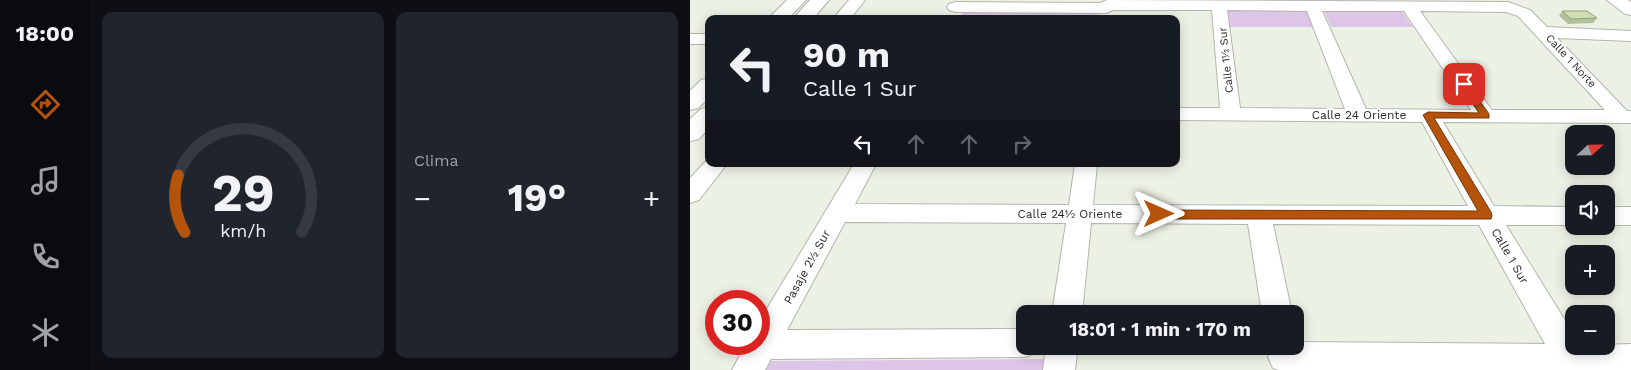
<!DOCTYPE html>
<html lang="es">
<head>
<meta charset="utf-8">
<style>
	body { margin:0; font-family:"Work Sans",sans-serif; background:#20242c; color:#f1f3f6; height:100vh; display:flex; flex-direction:column; font-size:19px; white-space:nowrap }
	* { box-sizing:border-box; margin:0 }
	p { font-size:16px; color:#9ea1a6 }
	.icon { flex:none; width:28px; height:28px; fill:none; stroke:currentColor; stroke-width:2; stroke-linecap:round; stroke-linejoin:round }
	.map { position:relative; flex:1; overflow:hidden }
	.side { display:flex; flex-direction:column; gap:12px; padding:12px; background:#0d0f14; width:600px }
	.side>* { flex:none }
	.hud { position:absolute; left:15px; top:15px; width:475px; height:152px; border-radius:10px; box-shadow:0 2px 12px #0003; background:#171b24; color:#f1f3f6; overflow:hidden }
	.needle { width:32px; rotate:68deg }
	.tools { position:absolute; left:875px; top:125px; display:grid; gap:10px }
	.tools a { display:grid; place-items:center; width:50px; height:50px; border-radius:10px; background:#171b24; box-shadow:0 2px 12px #0003; font-size:25px }
	.speed { position:absolute; left:15px; top:290px; display:flex; gap:10px; font-size:25px; font-weight:700; text-align:center }
	.speed>* { display:grid; place-content:center; width:65px; height:65px; border-radius:50%; background:#171b24; box-shadow:0 2px 12px #0003; line-height:1 }
	.speed .limit { border:8px solid #d22; background:#fff; color:#111 }
	.pin { position:absolute; display:grid; place-items:center; width:42px; height:42px; color:#fff; margin:-21px; border-radius:10px; box-shadow:0 2px 8px #0006 }
	.me { position:absolute; width:55px; margin:-28px; rotate:90deg; stroke-linejoin:round; filter:drop-shadow(0 0 4px #0008) }
	.turn { display:flex; align-items:center; gap:18px; height:105px; padding:0 15px; font-size:22px }
	.turn .icon { width:65px; height:65px; stroke-width:2.5 }
	.turn b { display:block; font-size:35px; line-height:42px }
	.lanes { display:flex; align-items:center; height:48px; padding:0 15px; background:#0003; justify-content:center; gap:25px; direction:ltr }
	.lanes .off { opacity:.35 }
	.big { font-size:38px; font-weight:700; line-height:1.1 }
	.side .card { flex:1; display:flex; flex-direction:column; justify-content:center; gap:8px; min-width:0; padding:0 18px; border-radius:10px; background:#20242c }
	.side .dial { align-items:center; gap:0 }
	.dial svg { height:130px; overflow:visible; fill:none; stroke:#363941; stroke-width:7; stroke-linecap:round; text-anchor:middle }
	.dial text { fill:#f1f3f6; stroke:none }
	.heat { display:flex; justify-content:space-between; align-items:center; font-size:28px; direction:ltr }
	.side .tiles { flex:1; display:grid; gap:12px; grid-template-columns:repeat(2,1fr) }
	.trip { position:absolute; left:326px; top:305px; width:288px; height:50px; border-radius:10px; background:#171b24; box-shadow:0 2px 12px #0003; font-weight:700; line-height:50px; text-align:center }
	main { display:flex; flex:1; min-height:0 }
	.tab-bar { display:flex; flex-direction:column; width:90px; justify-content:space-around; align-items:center; background:#090b0e; color:#9ea1a6 }
	.tab-bar .icon { width:35px; height:35px }
	.tab-bar .selected { color:#b45309 }
	.tab-bar b { font-size:22px; color:#f1f3f6 }
	.map>svg:first-child { display:block }
	.green { fill:#ddc5e7 }
	.lines { fill:none; stroke-linecap:round; stroke-linejoin:round }
	.minor-casing { stroke:#b2b6ab; stroke-width:2 }
	.secondary-casing { stroke:#b2b6ab; stroke-width:2 }
	.trunk-casing { stroke:#b2b6ab; stroke-width:2 }
	.minor { fill:#fff; fill-rule:evenodd }
	.secondary { fill:#fff; fill-rule:evenodd }
	.trunk { fill:#fff; fill-rule:evenodd }
	.wall { fill:#b3c19a }
	.building { fill:#d0e0b3; stroke:#929d7d }
	.route { fill:#b45309; stroke:#753606 }
	.labels { text-anchor:middle; dominant-baseline:central; stroke-width:4; stroke-linejoin:round; paint-order:stroke }
	.far-street-label { font-size:11px; fill:#2b2d29; stroke:#fff }
	.street-label { font-size:12px; fill:#2b2d29; stroke:#fff }
</style>
</head>
<body>
<main>
<nav class="tab-bar">
<b>18:00</b>
<svg class="icon selected" aria-label="directions" viewBox="0 0 24 24"><path d="M12 3l9 9-9 9-9-9zM9 14v-3h6M13 9l2 2-2 2"/></svg>
<svg class="icon" aria-label="music" viewBox="0 0 24 24"><path d="M9 18V5l10-2v13"/><circle cx="6" cy="18" r="3"/><circle cx="16" cy="16" r="3"/></svg>
<svg class="icon" aria-label="phone" viewBox="0 0 24 24"><path d="M5 4h4l2 5-3 2q2 4 5 5l2-3 5 2v4C11 20 4 13 5 4z"/></svg>
<svg class="icon" aria-label="climate" viewBox="0 0 24 24"><path d="M12 3v18M4 7l16 10M4 17L20 7"/></svg>
</nav>
<section class="side">
<div class="tiles">
<div class="card dial"><svg viewBox="0 0 100 80">
<path d="M14 69A42 42 0 1 1 86 69"/>
<path d="M14 69A42 42 0 0 1 10 34" stroke="#b45309"/>
<text x="50" y="56" font-size="32" font-weight="700">29</text>
<text x="50" y="72" font-size="11">km/h</text>
</svg></div>
<div class="card"><p>Clima</p>
<div class="heat"><a>−</a><b class="big">19°</b><a>+</a></div>
</div>
</div>
</section>
<div class="map">
<svg width="941" height="370" viewBox="0 0 941 370">
	<rect width="100%" height="100%" fill="#ecf1e5"/>
	<path class="green" d="M617 8 624 27H537L533 9Z
		M274 10 410 11 409 19H269Z
		M634 10H711L723 27H641Z
		M358 359 356 370H76L81 361Z"/>
	<g class="lines">
		<defs>
			<path id="minor" d="M159 0H175L160 19H143Z
				M417 0 818 2 840 10 857 27 941 31V41L867 38 937 111H941V123L753 122 804 206 884 207V225H816L884 335V346L941 344V370H589L583 368 578 357 583 346H605V342L855 344 789 225 583 224 602 314H572L558 224 401 223 392 314H362L376 223 155 222 97 330 335 329V346H349L346 353 335 357 81 359 75 370H42L56 344H69V322L164 164H186L165 204 379 205 385 164H407L403 205 778 206 732 122 486 120V108H530L522 10H423L416 13 265 12 259 10 257 7 259 4 265 2 410 3ZM537 10 617 11 655 109 550 108ZM632 11H714L781 110 676 109ZM730 11 816 12 828 16 915 110H802Z
				M0 34H19V44H0Z
				M19 158V164H37L9 200 0 203V178Z
				M916 207H941V225H916Z
				M356 346H388L385 370H353Z"/>
			<path id="secondary" d="M917 0H938L941 2V15L935 14Z"/>
			<path id="trunk" d="M97 0H116L98 19H78Z
				M120 0H139L123 19H103Z
				M19 78V98L8 108 0 110V91L11 80Z
				M19 107V128L9 139 0 141V119L11 109Z"/>
		</defs>
		<use href="#minor" class="minor-casing"/>
		<use href="#secondary" class="secondary-casing"/>
		<use href="#trunk" class="trunk-casing"/>
		<use href="#minor" class="minor"/>
		<use href="#secondary" class="secondary"/>
		<use href="#trunk" class="trunk"/>
	</g>
	<path class="wall" d="M872 11 907 18 903 23 878 24 869 16Z"/>
	<path class="building" d="M872 11H897L907 18 881 19Z"/>
	<path class="route" d="M774 82 777 83 799 114V118H744L801 212 802 216 801 219H469L463 214 469 210 788 211 733 115 738 112 789 113 769 84Z"/>
	<g class="labels">
		<g class="far-street-label">
			<text transform="translate(536 60) rotate(-96)">Calle 1½ Sur</text>
			<text transform="translate(881 61) rotate(47)">Calle 1 Norte</text>
		</g>
		<g class="street-label">
			<text x="669" y="115">Calle 24 Oriente</text>
			<text x="380" y="214">Calle 24½ Oriente</text>
			<text transform="translate(820 256) rotate(60)">Calle 1 Sur</text>
			<text transform="translate(117 267) rotate(-61)">Pasaje 2½ Sur</text>
		</g>
	</g>
</svg>
<div class="tools">
<a><svg class="needle" viewBox="-14 -14 28 28"><path d="M0-13l5 13h-10z" fill="#e53935"/><path d="M0 13l5-13h-10z" fill="#9ea1a6"/></svg></a>
<a><svg class="icon" aria-label="sound" viewBox="0 0 24 24"><path d="M4 9h4l5-4v14l-5-4H4zM17 9q2 3 0 6"/></svg></a>
<a>+</a>
<a>−</a>
</div>
<div class="speed"><div class="limit">30</div></div>
<div class="pin" style="left:774px;top:84px;background:#d93025"><svg class="icon" aria-label="arrive" viewBox="0 0 24 24"><path d="M6 21V4h12l-3 4 3 4H6"/></svg></div>
<svg class="me" style="left:469px;top:214px" viewBox="-20 -20 40 40"><path d="M0-17L14 15 0 8-14 15z" fill="#b45309" stroke="#fff" stroke-width="4"/></svg>
<div class="trip">18:01 · 1 min · 170 m</div>
<div class="hud">
<div class="turn"><svg class="icon" aria-label="left" viewBox="0 0 24 24"><path d="M17 20v-9H6M10 6l-5 5 5 5"/></svg><div><b>90 m</b>Calle 1 Sur</div></div>
<div class="lanes"><svg class="icon" aria-label="left" viewBox="0 0 24 24"><path d="M17 20v-9H6M10 6l-5 5 5 5"/></svg><svg class="icon off" aria-label="ahead" viewBox="0 0 24 24"><path d="M12 20V5M6 11l6-6 6 6"/></svg><svg class="icon off" aria-label="ahead" viewBox="0 0 24 24"><path d="M12 20V5M6 11l6-6 6 6"/></svg><svg class="icon off" aria-label="right" viewBox="0 0 24 24"><path d="M7 20v-9h11M14 6l5 5-5 5"/></svg></div>
</div>
</div>
</main>
</body>
</html>
